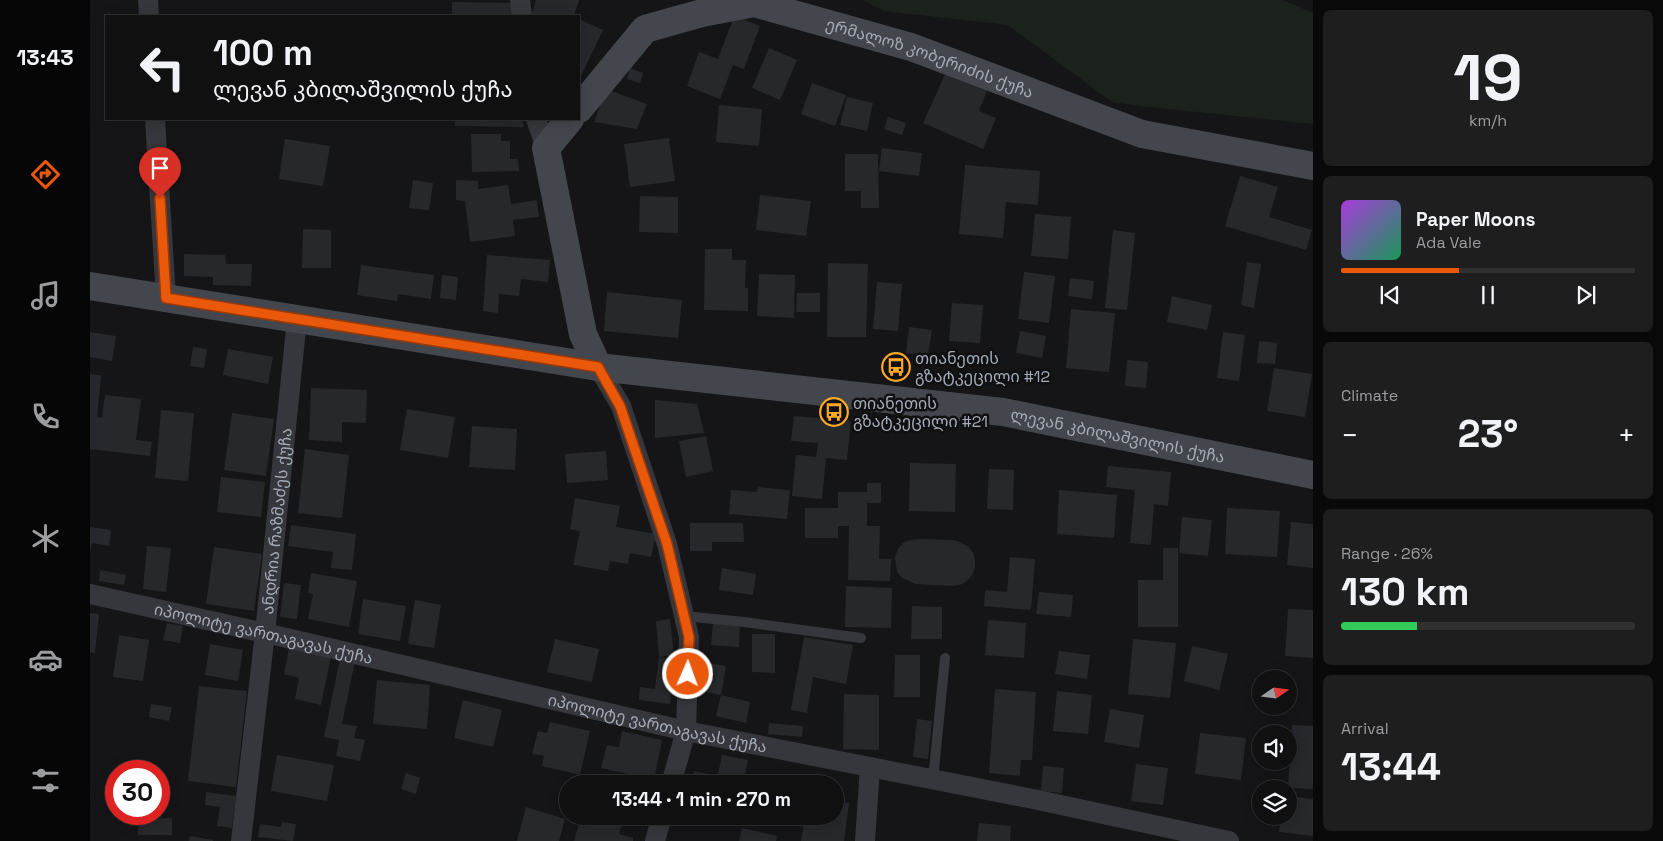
<!DOCTYPE html>
<html lang="en">
<head>
<meta charset="utf-8">
<style>
	body { margin:0; font-family:"Space Grotesk","Noto Sans Georgian",sans-serif; background:#1e1e1f; color:#f1f3f6; height:100vh; display:flex; flex-direction:column; font-size:19px; white-space:nowrap }
	* { box-sizing:border-box; margin:0 }
	p { font-size:16px; color:#9c9d9f }
	.icon { flex:none; width:28px; height:28px; fill:none; stroke:currentColor; stroke-width:2; stroke-linecap:round; stroke-linejoin:round }
	.map { position:relative; flex:1; overflow:hidden }
	.side { display:flex; flex-direction:column; gap:10px; padding:10px; background:#090909; width:350px }
	.side>* { flex:none }
	.hud { position:absolute; left:15px; top:15px; width:475px; height:105px; border-radius:0px; box-shadow:0 2px 12px #0003,0 0 0 1px #303031; background:#101011; color:#f1f3f6; overflow:hidden }
	.needle { width:32px; rotate:76deg }
	.fabs { position:absolute; left:1162px; top:670px; display:grid; gap:10px }
	.fabs a { display:grid; place-items:center; width:45px; height:45px; border-radius:50%; background:#101011; box-shadow:0 2px 12px #0003,0 0 0 1px #303031; font-size:25px }
	.speed { position:absolute; left:15px; top:760px; display:flex; gap:10px; font-size:25px; font-weight:700; text-align:center }
	.speed>* { display:grid; place-content:center; width:65px; height:65px; border-radius:50%; background:#101011; box-shadow:0 2px 12px #0003,0 0 0 1px #303031; line-height:1 }
	.speed .limit { border:8px solid #d22; background:#fff; color:#111 }
	.pin { position:absolute; display:grid; place-items:center; width:42px; height:42px; color:#fff; margin:-51px -21px; border-radius:50% 50% 50% 0; rotate:-45deg; box-shadow:0 0 5px #0007 }
	.pin .icon { rotate:45deg }
	.me { position:absolute; width:55px; margin:-28px; rotate:2deg; stroke-linejoin:round; filter:drop-shadow(0 0 4px #0008) }
	.turn { display:flex; align-items:center; gap:18px; height:105px; padding:0 25px; font-size:22px }
	.turn .icon { width:65px; height:65px; stroke-width:2.5 }
	.turn b { display:block; font-size:35px; line-height:42px }
	.big { font-size:38px; font-weight:800; line-height:1.1 }
	.side .tile { flex:1; display:flex; flex-direction:column; justify-content:center; gap:8px; min-width:0; padding:0 18px; border-radius:8px; background:#1e1e1f }
	.side .dial { align-items:center; gap:0 }
	.dial b { font-size:65px; line-height:1 }
	.song { display:flex; align-items:center; gap:15px }
	.cover { width:60px; height:60px; border-radius:8px; background:linear-gradient(135deg,hsl(280 70% 55%),hsl(150 70% 35%)) }
	.played { height:5px; border-radius:2px; background:linear-gradient(90deg,#ea580c 40%,#303031 40%) }
	.keys { display:flex; justify-content:space-around; direction:ltr }
	.heat { display:flex; justify-content:space-between; align-items:center; font-size:28px; direction:ltr }
	.charge { height:8px; border-radius:4px; background:linear-gradient(90deg,#34c759 26%,#303031 0) }
	.trip { position:absolute; left:469px; top:775px; width:285px; height:50px; border-radius:25px; background:#101011; box-shadow:0 2px 12px #0003,0 0 0 1px #303031; font-weight:800; line-height:50px; text-align:center }
	main { display:flex; flex:1; min-height:0 }
	.dock { display:flex; flex-direction:column; width:90px; justify-content:space-around; align-items:center; background:#060607; color:#9c9d9f }
	.dock .icon { width:35px; height:35px }
	.dock .current { color:#ea580c }
	.dock b { font-size:22px; color:#f1f3f6 }
	.map>svg:first-child { display:block }
	.green { fill:#1a221b }
	.building { fill:#27282b }
	.lines { fill:none; stroke-linecap:round; stroke-linejoin:round }
	.lane { stroke:#35373c; stroke-width:10 }
	.street { stroke:#35373c; stroke-width:20 }
	.secondary { stroke:#43464c; stroke-width:28 }
	.route-casing { stroke:#983908; stroke-width:12 }
	.route { stroke:#ea580c; stroke-width:9 }
	.labels { text-anchor:middle; dominant-baseline:central; stroke-width:5; stroke-linejoin:round; paint-order:stroke }
	.street-label { font-size:16px; fill:#a5acb8; stroke:#101012 }
	.poi-label { font-size:16px; fill:#a5acb8; stroke:#101012; text-anchor:start }
</style>
</head>
<body>
<main>
<nav class="dock">
<b>13:43</b>
<svg class="icon current" aria-label="directions" viewBox="0 0 24 24"><path d="M12 3l9 9-9 9-9-9zM9 14v-3h6M13 9l2 2-2 2"/></svg>
<svg class="icon" aria-label="music" viewBox="0 0 24 24"><path d="M9 18V5l10-2v13"/><circle cx="6" cy="18" r="3"/><circle cx="16" cy="16" r="3"/></svg>
<svg class="icon" aria-label="phone" viewBox="0 0 24 24"><path d="M5 4h4l2 5-3 2q2 4 5 5l2-3 5 2v4C11 20 4 13 5 4z"/></svg>
<svg class="icon" aria-label="climate" viewBox="0 0 24 24"><path d="M12 3v18M4 7l16 10M4 17L20 7"/></svg>
<svg class="icon" aria-label="car" viewBox="0 0 24 24"><path d="M5 17H2v-5l4-1 3-4h7l3 4 3 1v5h-3M9 17h6M6 11h13"/><circle cx="7" cy="17" r="2"/><circle cx="17" cy="17" r="2"/></svg>
<svg class="icon" aria-label="filters" viewBox="0 0 24 24"><path d="M4 7h16M4 17h16"/><circle cx="9" cy="7" r="2"/><circle cx="15" cy="17" r="2"/></svg>
</nav>
<div class="map">
<svg width="1223" height="841" viewBox="0 0 1223 841">
	<rect width="100%" height="100%" fill="#151517"/>
	<path class="green" d="M773 0H1193L1223 13V124L1050 106 1022 102 918 25 794 11Z"/>
	<path class="building" d="M446 0H489L484 16 477 14 476 16H441Z
		M362 2 423 3V16H362Z
		M644 16 670 26 654 69 643 65 630 99 597 86 609 52 628 59Z
		M489 19 513 30 491 76 489 75Z
		M679 48 707 60 690 100 662 88Z
		M540 68 553 73 550 83 537 79Z
		M857 70 898 88 889 111 906 118 893 149 833 123Z
		M722 83 756 95 745 126 711 114Z
		M516 89 557 104 547 129 504 122Z
		M757 97 783 103 777 131 750 125Z
		M629 105 672 109 669 146 626 142Z
		M798 117 816 123 812 135 794 129Z
		M365 119H432L434 127 365 126Z
		M381 134H411V141H420V159H428L429 171 382 172Z
		M579 138 585 181 540 187 534 144Z
		M195 139 240 146 233 186 189 179Z
		M792 148 832 153 829 176 789 171Z
		M755 154H788L789 208H771V191H755Z
		M875 165 950 171 948 205 916 202 913 238 869 234Z
		M1150 176 1188 187 1179 217 1222 230 1216 250 1135 226Z
		M323 180 343 183 339 210 319 208Z
		M366 180 388 181V189L418 185 421 204 447 200 449 217 423 220 425 236 380 242 375 201 366 200Z
		M670 195 721 201 716 236 666 230Z
		M550 196 588 197V233L549 232Z
		M945 214 981 217 978 259 941 256Z
		M213 229 241 230V268H212Z
		M1023 230 1045 233 1037 310 1015 308Z
		M615 249H642V260H656L655 288H658V311L614 310Z
		M94 254 135 255 136 264H162L161 286 123 285V277L94 276Z
		M397 255 460 260 458 282 431 279 429 296 409 294 408 313 393 311Z
		M1157 262 1171 264 1164 308 1151 305Z
		M738 263 778 264 776 337H737Z
		M271 265 344 275 341 299 308 294 307 301 267 295Z
		M934 272 965 276 959 323 928 319Z
		M669 274 705 275 704 318 667 316Z
		M352 275 368 277 366 300 350 298Z
		M980 278 1004 281 1002 299 978 296Z
		M787 282 812 284 808 331 783 329Z
		M517 292 592 300 588 338 514 331Z
		M707 293H730V312H706Z
		M1082 296 1122 305 1117 330 1077 322Z
		M862 303 893 305 890 343 859 341Z
		M981 309 1025 313 1019 372 976 368Z
		M819 327 842 330 838 355 816 353Z
		M930 331 956 336 952 358 926 353Z
		M0 332 26 336 22 361 0 357Z
		M1133 332 1155 335 1149 381 1127 378Z
		M1169 341 1187 343 1185 364 1167 363Z
		M103 347 117 349 114 368 100 366Z
		M138 349 183 357 178 384 133 375Z
		M1037 360 1058 362 1056 388 1035 386Z
		M1184 368 1222 374 1215 417 1177 411Z
		M0 374 11 375 7 417 12 418 15 395 51 399 46 440 62 442 60 456 0 449Z
		M221 388 277 390 276 423 252 422V442L219 440Z
		M565 400 607 404 614 433 565 438Z
		M317 409 365 417 358 458 310 450Z
		M71 410 104 413 98 481 65 478Z
		M142 413 184 419 176 476 134 470Z
		M704 416 761 421 757 460 736 458 732 499 702 496 706 455 726 457 728 443 701 441Z
		M382 426 427 429 425 470 379 467Z
		M616 436 623 471 596 477 589 441Z
		M215 449 259 455 252 518 208 513Z
		M516 451 518 480 477 483 475 454Z
		M820 463 866 464 865 512 819 511Z
		M1018 466 1081 472 1078 506 1064 504 1061 545 1040 543 1045 490 1016 487Z
		M899 469 924 470 923 510 897 509Z
		M131 477 175 482 171 517 127 512Z
		M777 483H791V503H777V526H790L789 559H801L800 581 758 580 759 526H748V538H715V508H748V492H777Z
		M668 487 700 490 697 519 639 514 641 490 667 492Z
		M969 490 1027 495 1024 538 967 534Z
		M485 498 530 506 526 527 566 534 561 557 540 553 538 564 520 561 518 571 483 565 490 531 480 529Z
		M1137 508 1190 511 1187 557 1135 554Z
		M1092 517 1122 520 1118 556 1089 553Z
		M1201 522 1223 524V568L1197 565Z
		M600 523H653L654 542H622V551H600Z
		M201 525 266 534 262 570 241 568 243 552 198 546Z
		M0 527 21 530 19 546 2 543 0 552Z
		M828 539 864 540 878 546 883 553 885 560V568L882 575 877 581 870 585 862 586 826 584 812 578 807 572 805 557 808 549 813 543 820 540Z
		M57 546 81 548 76 592 53 589Z
		M124 547 172 554 164 611 116 604Z
		M1073 548H1088V627H1048V580H1073Z
		M920 557 945 559 941 610 894 606 895 590 917 592Z
		M632 568 666 574 663 595 629 590Z
		M10 570 36 575 34 585 9 581Z
		M221 573 267 581 259 627 218 619 223 594 218 593Z
		M194 583 211 585 207 619 190 617Z
		M756 586 802 588 801 628 755 627Z
		M949 592 983 595 981 617 946 614Z
		M273 599 316 606 310 641 268 634Z
		M325 600 351 605 344 648 318 644Z
		M822 606 852 607V639H821Z
		M1198 609 1223 610V658L1195 656Z
		M0 613 9 614 5 653 0 652Z
		M580 619 584 655 569 657 566 621Z
		M898 620 936 623 934 658 895 655Z
		M77 623 93 626 90 643 73 640Z
		M623 623 650 624 649 647 621 645Z
		M662 634H685V673L662 672Z
		M29 635 59 640 53 681 23 677Z
		M714 637 763 645 756 684 723 677 717 713 701 710Z
		M465 639 509 649 502 682 457 672Z
		M1043 639 1086 643 1080 698 1038 694Z
		M120 644 153 650 148 681 115 675Z
		M1102 646 1138 654 1129 690 1094 681Z
		M199 648 241 657 231 705 205 699 209 678 194 674Z
		M969 651 1000 655 997 679 965 674Z
		M805 655H830V697H804Z
		M569 657 585 659 580 704 549 700 550 687 565 689Z
		M250 658 265 661 252 724 267 726 264 738 275 740 270 761 246 756 249 740 234 737Z
		M620 663 636 666 631 695 660 702 656 723 626 716 631 695 615 692Z
		M287 680 340 685 337 729 283 724Z
		M109 686 157 691 146 787 98 781Z
		M905 689 946 692 942 760H931L930 776 899 773Z
		M967 691 1002 695 998 734 963 731Z
		M754 694 789 695V750L753 749Z
		M373 700 412 710 403 747 364 738Z
		M61 704 82 707 79 721 59 717Z
		M1020 709 1054 715 1049 748 1014 742Z
		M827 719 842 721 838 759 823 757Z
		M460 722 500 731 490 775 452 766 454 756 442 754 448 731 457 733Z
		M679 723 713 726 712 737 678 734Z
		M1202 725 1223 726V789L1198 788Z
		M532 731 572 740 564 780 511 768 517 745 529 747Z
		M1110 733 1156 738 1151 780 1105 774Z
		M187 755 244 765 237 801 181 791Z
		M632 755 658 760 653 784H626Z
		M1046 764 1078 768 1073 805 1041 801Z
		M953 766 974 768 972 793 951 791Z
		M604 771 618 774 616 784H601Z
		M316 773 330 778 326 794 311 789Z
		M661 777 689 783 688 784H659Z
		M116 792 146 796 142 828 127 826 130 807 115 805Z
		M1199 796 1223 799V836L1189 832 1191 816H1199Z
		M745 801 759 803 754 841H711L715 816H745Z
		M436 807 475 819 469 841H427Z
		M491 816H534L529 834 543 838V841H484Z
		M657 816H693L691 824Z
		M82 818V835H48V819Z
		M192 822 206 824 203 841 168 837 170 824 191 827Z
		M889 823 921 826 920 841H887Z
		M652 828 687 836 686 841H649Z
		M100 836 123 840V841H99Z"/>
	<g class="lines">
		<path class="lane" d="M594 616 654 622 771 638
			M843 780 855 658"/>
		<g class="street">
			<path d="M58 0 59 16"/>
			<path d="M430 0 432 16"/>
			<path d="M65 119 76 298"/>
			<path d="M446 119 456 148"/>
			<path d="M508 367 531 406 577 544 599 637 596 731 581 784"/>
			<path id="s1" d="M0 594 175 633 596 731 943 799 1139 841"/>
			<path id="s2" d="M151 841 175 633 207 319"/>
			<path d="M565 841 572 816"/>
			<path d="M775 841 780 767"/>
		</g>
		<g class="secondary">
			<path id="s3" d="M489 109 555 29 612 13 664 3 821 47 1052 134 1223 166"/>
			<path d="M480 119 456 148 493 334 508 367"/>
			<path id="s4" d="M0 286 508 367 913 412 1223 475"/>
		</g>
	</g>
	<g class="lines">
		<defs>
			<path id="route" d="M70 198 76 298 508 367 530 406 577 544 599 637 598 674"/>
		</defs>
		<use href="#route" class="route-casing"/>
		<use href="#route" class="route"/>
	</g>
	<defs>
		<symbol id="bus-ring" viewBox="-11 -11 22 22"><circle r="9.5" fill="#101012" stroke="#ffaa24" stroke-width="1.5"/><path d="M-5-6H5V4H4V6H2V4H-2V6H-4V4H-5ZM-3.5-4V0h7V-4ZM-3.5 1.2v1.5H-2V1.2ZM2 1.2v1.5H3.5V1.2Z" fill="#ffaa24"/></symbol>
	</defs>
	<g fill-rule="evenodd">
		<use href="#bus-ring" x="790" y="351" width="32" height="32"/>
		<use href="#bus-ring" x="728" y="396" width="32" height="32"/>
	</g>
	<g class="labels">
		<g class="street-label">
			<text stroke="none"><textPath href="#s3" startOffset="400">ერმალოზ კობერიძის ქუჩა</textPath></text>
			<text stroke="none"><textPath href="#s4" startOffset="1039">ლევან კბილაშვილის ქუჩა</textPath></text>
			<text stroke="none"><textPath href="#s2" startOffset="322">ანდრია რაზმაძეს ქუჩა</textPath></text>
			<text stroke="none"><textPath href="#s1" startOffset="178">იპოლიტე ვართაგავას ქუჩა</textPath></text>
			<text stroke="none"><textPath href="#s1" startOffset="582">იპოლიტე ვართაგავას ქუჩა</textPath></text>
		</g>
		<g class="poi-label">
			<text x="825" y="358">თიანეთის<tspan x="825" dy="18">გზატკეცილი #12</tspan></text>
			<text x="763" y="403">თიანეთის<tspan x="763" dy="18">გზატკეცილი #21</tspan></text>
		</g>
	</g>
</svg>
<div class="fabs">
<a><svg class="needle" viewBox="-14 -14 28 28"><path d="M0-13l5 13h-10z" fill="#e53935"/><path d="M0 13l5-13h-10z" fill="#9c9d9f"/></svg></a>
<a><svg class="icon" aria-label="sound" viewBox="0 0 24 24"><path d="M4 9h4l5-4v14l-5-4H4zM17 9q2 3 0 6"/></svg></a>
<a><svg class="icon" aria-label="layers" viewBox="0 0 24 24"><path d="M12 4l9 5-9 5-9-5zM3 14l9 5 9-5"/></svg></a>
</div>
<div class="speed"><div class="limit">30</div></div>
<div class="pin" style="left:70px;top:198px;background:#d93025"><svg class="icon" aria-label="arrive" viewBox="0 0 24 24"><path d="M6 21V4h12l-3 4 3 4H6"/></svg></div>
<svg class="me" style="left:598px;top:674px" viewBox="-20 -20 40 40"><circle r="17" fill="#ea580c" stroke="#fff" stroke-width="3"/><path d="M0-11L8 9 0 5-8 9z" fill="#fff"/></svg>
<div class="trip">13:44 · 1 min · 270 m</div>
<div class="hud">
<div class="turn"><svg class="icon" aria-label="left" viewBox="0 0 24 24"><path d="M17 20v-9H6M10 6l-5 5 5 5"/></svg><div><b>100 m</b>ლევან კბილაშვილის ქუჩა</div></div>
</div>
</div>
<section class="side">
<div class="tile dial"><b>19</b><p>km/h</p></div>
<div class="tile">
<div class="song"><i class="cover"></i><div><b>Paper Moons</b><p>Ada Vale</p></div></div>
<div class="played"></div>
<div class="keys"><svg class="icon" aria-label="previous" viewBox="0 0 24 24"><path d="M18 5L8 12l10 7zM5 5v14"/></svg><svg class="icon" aria-label="pause" viewBox="0 0 24 24"><path d="M8 5v14M16 5v14"/></svg><svg class="icon" aria-label="next" viewBox="0 0 24 24"><path d="M6 5l10 7-10 7zM19 5v14"/></svg></div>
</div>
<div class="tile"><p>Climate</p>
<div class="heat"><a>−</a><b class="big">23°</b><a>+</a></div>
</div>
<div class="tile"><p>Range · 26%</p><b class="big">130 km</b><div class="charge"></div></div>
<div class="tile"><p>Arrival</p><b class="big">13:44</b></div>
</section>
</main>
</body>
</html>
